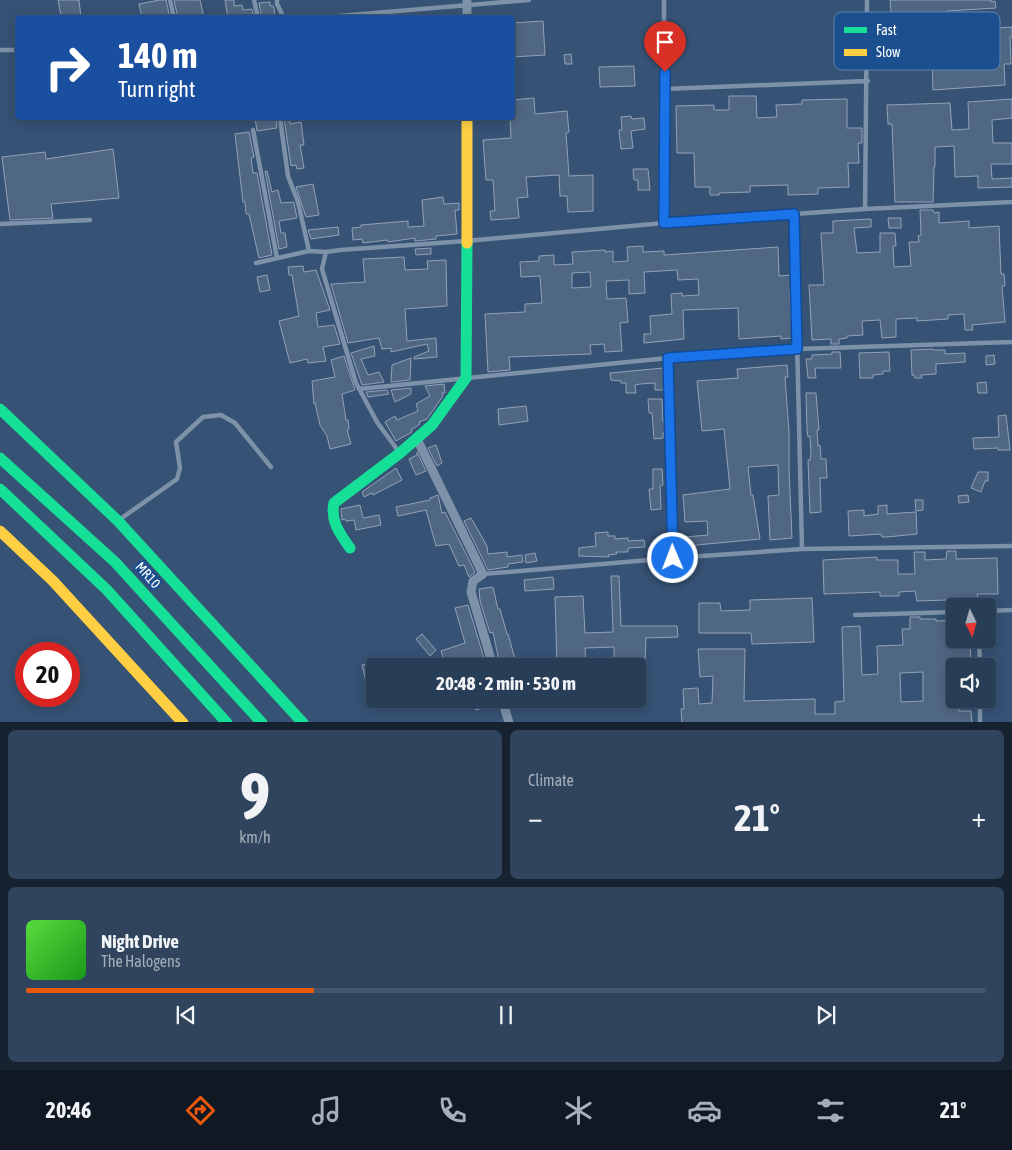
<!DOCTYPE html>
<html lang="en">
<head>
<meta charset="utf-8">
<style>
	body { margin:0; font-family:"Asap Condensed",sans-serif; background:#30455d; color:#f1f3f6; height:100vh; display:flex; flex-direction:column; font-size:19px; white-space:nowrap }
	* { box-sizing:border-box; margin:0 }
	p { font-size:16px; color:#a5aeba }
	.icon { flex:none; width:28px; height:28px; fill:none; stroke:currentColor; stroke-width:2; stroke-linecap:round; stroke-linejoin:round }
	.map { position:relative; height:722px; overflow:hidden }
	.drawer { display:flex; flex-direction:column; gap:8px; padding:8px; background:#162230; flex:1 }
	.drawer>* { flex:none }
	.hud { position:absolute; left:15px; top:15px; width:500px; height:105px; border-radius:5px; box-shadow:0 2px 12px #0003,0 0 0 1px #44576d; background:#1a4fa0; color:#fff; overflow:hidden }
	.needle { width:32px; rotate:175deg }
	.controls { position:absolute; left:946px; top:598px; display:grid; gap:10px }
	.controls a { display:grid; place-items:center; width:50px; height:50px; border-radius:5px; background:#283e57; box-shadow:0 2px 12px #0003,0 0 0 1px #44576d; font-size:25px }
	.speed { position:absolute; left:15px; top:642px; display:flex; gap:10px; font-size:25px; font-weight:700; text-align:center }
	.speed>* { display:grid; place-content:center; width:65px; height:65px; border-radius:50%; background:#283e57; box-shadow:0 2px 12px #0003,0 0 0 1px #44576d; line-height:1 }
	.speed .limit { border:8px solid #d22; background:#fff; color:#111 }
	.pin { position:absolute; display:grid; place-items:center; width:42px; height:42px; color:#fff; margin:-51px -21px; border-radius:50% 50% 50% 0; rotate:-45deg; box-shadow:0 0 5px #0007 }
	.pin .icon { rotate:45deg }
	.me { position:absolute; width:55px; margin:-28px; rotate:359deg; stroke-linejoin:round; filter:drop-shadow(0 0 4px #0008) }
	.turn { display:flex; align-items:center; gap:18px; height:105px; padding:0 20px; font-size:22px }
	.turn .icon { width:65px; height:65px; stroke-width:2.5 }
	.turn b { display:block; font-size:35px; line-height:42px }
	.big { font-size:38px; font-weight:700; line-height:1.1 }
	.drawer .card { flex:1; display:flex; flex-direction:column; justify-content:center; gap:8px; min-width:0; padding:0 18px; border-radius:8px; background:#30455d }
	.drawer .dial { align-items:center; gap:0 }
	.dial b { font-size:65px; line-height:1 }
	.song { display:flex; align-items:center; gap:15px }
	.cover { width:60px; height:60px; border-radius:8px; background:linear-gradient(135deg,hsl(110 70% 55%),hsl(120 70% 35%)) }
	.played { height:5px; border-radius:2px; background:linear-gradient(90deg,#ea580c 30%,#44576d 30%) }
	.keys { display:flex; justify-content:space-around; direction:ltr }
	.heat { display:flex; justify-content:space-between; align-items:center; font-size:28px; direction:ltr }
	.drawer .tiles { flex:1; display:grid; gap:8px; grid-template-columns:1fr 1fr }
	.card:last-child { grid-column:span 2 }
	.trip { position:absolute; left:366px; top:658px; width:280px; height:50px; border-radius:5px; background:#283e57; box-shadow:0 2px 12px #0003,0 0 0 1px #44576d; font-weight:700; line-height:50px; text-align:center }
	.tab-bar { display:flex; height:80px; justify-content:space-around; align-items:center; background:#101923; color:#a5aeba }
	.tab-bar .icon { width:35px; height:35px }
	.tab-bar .current { color:#ea580c }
	.tab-bar b { font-size:22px; color:#f1f3f6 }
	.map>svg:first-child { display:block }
	.building { fill:#506783; stroke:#92a2b6; fill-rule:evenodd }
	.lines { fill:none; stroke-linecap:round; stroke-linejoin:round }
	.lane { stroke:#7d92a8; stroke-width:4.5 }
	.street { stroke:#7d92a8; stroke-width:9 }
	.fast { stroke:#16e098; stroke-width:11 }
	.slow { stroke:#ffcf43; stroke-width:11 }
	.route-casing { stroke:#114b97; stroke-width:12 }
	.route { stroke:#1a73e8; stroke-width:9 }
	.labels { text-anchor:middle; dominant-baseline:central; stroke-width:5; stroke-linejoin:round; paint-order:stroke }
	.street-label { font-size:14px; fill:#fff; stroke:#1b4f8f }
	.key { fill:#1b4f8f; stroke:#5f84b1; stroke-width:1 }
	.key-label { font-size:14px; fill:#fff }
</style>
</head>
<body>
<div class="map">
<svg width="1012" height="723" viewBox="0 0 1012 723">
	<rect width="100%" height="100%" fill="#365274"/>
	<path class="building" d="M58 0H79L81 18H71V15L61 16Z
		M160 0H166L170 18H142L139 4Z
		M174 0H200L204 18H178Z
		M225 0H234V6L242 5 243 10 252 9 254 18H228Z
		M890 0H991V2L995 1 996 8 947 11 949 39 980 37 979 29 1012 27V37H1010L1011 64H1004L1005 85 933 90 932 62 890 65 888 36H901L899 13H891Z
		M270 2V6H273L274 8 275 15H268V18H262L259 3Z
		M543 21 545 55 512 57V23Z
		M571 54 572 64H565L564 55Z
		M634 66 635 86 600 87 599 67Z
		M729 96H756L757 118 777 117 776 105 802 104V100L847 99V128H862V143H858L859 163H848L849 187 818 188V194L788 195V185L750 186V192L719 193V195H710V187H695L694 153H677L676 106 714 105V110H729Z
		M534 98 535 114 567 111 569 132 566 133 569 176 593 175V211L568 212 567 196H560L559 175 526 177 528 197 517 198 519 218 491 220 490 211H495L493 180H486L483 140 511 138 510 118H512V100Z
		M1012 99V118L992 120 993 143H1012V164H991L992 179 1012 178V187L978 188V176L955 177 954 146 935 147V167H934L933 202H895L892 124H888L887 105 950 103 952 130 969 129 968 102Z
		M631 116 632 119 644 118 645 129 631 131 633 148 621 149 619 130H622L621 117Z
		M255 118 276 119 277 128 257 131Z
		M284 118H289L290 124 301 122 304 145H300L304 168 297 169 296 165 291 166Z
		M249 132 254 157 251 158 253 173H257L272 255 259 258 249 214H246L245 202H243L235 134Z
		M113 149 119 198 51 204 53 218 10 220 2 157 45 152 46 159Z
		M633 169H648L650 190H638V180H634Z
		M265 171H267L272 192 278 190 281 203 294 202V203L297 218 279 221 281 233H285L287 247 279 249Z
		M313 184 319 215 306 217 296 187Z
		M443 197 444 204 459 203V210H455L457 234 436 236V239L415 241V238L388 242 387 240 363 243 362 239 353 240 352 228 361 227V225L408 221V227L424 226 422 200Z
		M920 210H933L934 213 939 212V223L969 221V228L999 226 1001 274H1004L1005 286H1002L1005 322 972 325 973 330H965L964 314 948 315V319L917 321V318L896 319V337L882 338 880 320 862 321 863 335 847 336V338L839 339V344H831V339L812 340 809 285H824L821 233H833V221L871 219V227L854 228 857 253 880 252V233H895L896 246H893L894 267 911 266 909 242H919L918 236 921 235Z
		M888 218H901V228H889Z
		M338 227 339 235 311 239 308 230Z
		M643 246V252L664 251V255L778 247 779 276 791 275 790 294 792 338 781 339V336L739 339 738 308 713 309 683 310 684 339 644 343V334H651L650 316 672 314 671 294 682 293V296L699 295 698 279 678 280 677 270 644 272 645 293 629 294V280L606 281 607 299 626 298 628 322 620 323 622 351 605 352 604 344 590 345 591 354 509 357 510 370 488 372 485 314 525 312V304L542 303 540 276 521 277 520 262 539 261V256L554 255V265L573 264 572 252 605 250V252L613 251V262L628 261 627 247ZM590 272 591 287 572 288V273Z
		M431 248V254L416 255 415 249Z
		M404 257 405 270 428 269 427 261 446 260 447 306 405 309 407 341 436 338 437 357 414 359V357L429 351 427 344 391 352V348L382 349 379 338 348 343 331 284 365 282 363 259Z
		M303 266 304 272 316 270 330 310 316 313 318 327 334 325 340 344 323 347 326 361 308 363 307 359 290 363 279 321 299 316 292 275H289L288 267Z
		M267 275 270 290 260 292 257 277Z
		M374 346 375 356 361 359 368 375 379 372 384 382 362 385 351 353Z
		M933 349V350H945V354L965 353V362L936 364V374L921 375 922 378H915L914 375H912L911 350Z
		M832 352H840L841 368H815L816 378H808L806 359H812V355L832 354Z
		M889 352 890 371H883V374L873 375V378H860L859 353Z
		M994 355 995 364 986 365V356Z
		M344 356 355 390 342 394 346 420H348L349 429 347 430 351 444 330 449 327 436 320 425 315 403 314 404 312 381 335 377 331 360Z
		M411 358 410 380 391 382 392 365Z
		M787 365 788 377H785L789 432V470L792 538 770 540 768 496 779 495 778 465 748 467 751 495H753L760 539 686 546 685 537 708 535 707 521 685 522 683 495 730 489 724 429 702 431 697 381 738 378 737 369Z
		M663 368 664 390H655V383L640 384 635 385 636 393H626V383H621V381L611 380 610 373Z
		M986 382 987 393H978L977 383Z
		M444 384 445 393H442L443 396 427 419 419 422 420 424 411 430 412 432 396 441 385 422 395 416 397 420 418 411 416 404 430 396 425 386Z
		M411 388V394L395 402 391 390Z
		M387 390 389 394 368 397 366 392Z
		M806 393H816L819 430H817L818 446 820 445 821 459H826L827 478H820L821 512 810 513 808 460H810L811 453 810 436 808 437 807 430Z
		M648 399H662L663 422H666V433H663V438L654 439 652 413H649Z
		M526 406 528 421 499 425 498 409Z
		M1006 415 1010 450H998V448L974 449 973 438 999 437 998 416Z
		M436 445 442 463 437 466 428 448Z
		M417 452 426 471 416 475 409 459 417 455Z
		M396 468 402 480 373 495 372 493 364 497 362 492Z
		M653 469H662L663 485 660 486 661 509 651 510 649 489H653Z
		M978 472H988V481H985L981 492 971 488Z
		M438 495 442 513 445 512 475 572 469 577 464 565 459 566 449 544 436 546 426 510 398 516 396 507 430 500V498Z
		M968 495 969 502 959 503 958 496Z
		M915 500H923V510L916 511Z
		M360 505 363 518 379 515 381 525 356 530 354 520 346 521 345 519 342 520 341 509Z
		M887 505V514L916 512 917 534 887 537H882L881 534 849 536 848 511 864 510V516L878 514V506Z
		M471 518 487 546 488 554 507 552V557L522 555 523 562 508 564V567L488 570 464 521Z
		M608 532V536H615V539L628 538V541L644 540 645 547 628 548V552H616L617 554 608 555 609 557 579 556V548L596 546 595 533Z
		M947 551H956V559L997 558 998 594H977L978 599 917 601 915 591 899 592V596H880V592L824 594 823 560 877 557V560H898V574H915L914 552H925V560L946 559Z
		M535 553 537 561 526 563 525 555Z
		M611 576H619L621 626H677L678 637 646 638 645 661 614 662V647L585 648 586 666H557L555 597 583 596 585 633 613 632Z
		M553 577 554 589 525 591 524 580Z
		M493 587 498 609H500L507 634H508L517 666H500L493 632 490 633 480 601 479 589Z
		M812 598 814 642 752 644 751 633H699V603H720L721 611 750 610V600Z
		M468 605 486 665 480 666H446L441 651 465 643 455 608Z
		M910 617H920V619H936V621L955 620V639H970L971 666H955V699H959V711H971L972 723H682L681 709H684L683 689 698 688 699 704 712 703 713 676 700 677 698 649H745L744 701 815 699V714H835V702L844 701 842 627 860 626 862 675 878 674 877 646 903 645 902 629H910ZM923 672V701L901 702 900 673Z
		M422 634 436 650 430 656 416 639Z
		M375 662V692L369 694 362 665Z
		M467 699H484L486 707 476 710Z"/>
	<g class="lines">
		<path class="lane" d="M170 0 174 18
			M254 0 258 18
			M277 0V4L284 18
			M664 0V223
			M315 18 529 0
			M0 50H18
			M665 89 868 81
			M280 118 288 176 298 202 309 251
			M253 130 277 258
			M865 209 867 0
			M794 214 802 549
			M0 224 90 220
			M256 263 309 251 326 252
			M668 358 673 558
			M359 389 668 358 797 349 1012 342
			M399 452 377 422 356 383 322 269 326 252 340 250 466 241 664 223 865 209 1012 202
			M119 520 177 479 180 468 176 442 203 417 221 415 235 423 271 467
			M483 574 673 558 802 549 1012 546
			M988 611 1012 610
			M855 615 955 612
			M979 639 980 666
			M980 699V723"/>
		<path class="street" d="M467 18V0
			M417 439 483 574 473 581 471 592 493 666
			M502 699 509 723"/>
		<path class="fast" d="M0 409 118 521 303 723
			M0 458 115 562 262 723
			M0 489 107 590 227 723
			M350 548C340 534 330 521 334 503L400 453 432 425 466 378 467 243"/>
		<path class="slow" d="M467 243V118
			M0 531 53 581 183 723"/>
	</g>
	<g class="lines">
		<defs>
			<path id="route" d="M665 72 664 223 794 214 797 349 668 358 673 558"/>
		</defs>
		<use href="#route" class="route-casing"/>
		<use href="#route" class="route"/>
	</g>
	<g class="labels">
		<g class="street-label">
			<text transform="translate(148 575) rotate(48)">MR10</text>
		</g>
	</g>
	<rect x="834" y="12" width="166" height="58" rx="8" class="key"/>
	<rect x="844" y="27" width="23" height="6" fill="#16e098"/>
	<rect x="844" y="49" width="23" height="7" fill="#ffcf43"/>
	<g class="key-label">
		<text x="876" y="35">Fast</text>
		<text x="876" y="57">Slow</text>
	</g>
</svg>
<div class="controls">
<a><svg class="needle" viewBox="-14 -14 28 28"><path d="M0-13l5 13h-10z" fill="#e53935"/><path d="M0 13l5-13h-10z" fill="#a5aeba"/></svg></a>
<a><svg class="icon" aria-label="sound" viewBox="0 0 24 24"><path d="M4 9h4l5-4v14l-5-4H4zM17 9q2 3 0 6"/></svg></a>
</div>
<div class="speed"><div class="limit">20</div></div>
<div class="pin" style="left:665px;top:72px;background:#d93025"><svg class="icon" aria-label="arrive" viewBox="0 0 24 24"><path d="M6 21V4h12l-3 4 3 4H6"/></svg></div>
<svg class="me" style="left:673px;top:558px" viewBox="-20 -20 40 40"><circle r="17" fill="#1a73e8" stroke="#fff" stroke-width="3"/><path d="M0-11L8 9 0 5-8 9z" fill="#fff"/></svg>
<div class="trip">20:48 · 2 min · 530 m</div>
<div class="hud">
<div class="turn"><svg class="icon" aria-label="right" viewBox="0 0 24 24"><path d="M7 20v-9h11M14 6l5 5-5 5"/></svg><div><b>140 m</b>Turn right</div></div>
</div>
</div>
<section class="drawer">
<div class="tiles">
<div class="card dial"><b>9</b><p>km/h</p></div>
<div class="card"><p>Climate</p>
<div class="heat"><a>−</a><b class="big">21°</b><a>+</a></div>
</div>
<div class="card">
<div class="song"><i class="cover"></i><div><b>Night Drive</b><p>The Halogens</p></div></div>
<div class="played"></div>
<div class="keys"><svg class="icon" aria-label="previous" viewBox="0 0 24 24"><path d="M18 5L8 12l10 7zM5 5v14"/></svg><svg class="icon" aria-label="pause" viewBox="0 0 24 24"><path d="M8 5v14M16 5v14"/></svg><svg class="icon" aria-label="next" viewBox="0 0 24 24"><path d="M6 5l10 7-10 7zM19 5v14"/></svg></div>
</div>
</div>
</section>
<nav class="tab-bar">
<b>20:46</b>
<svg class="icon current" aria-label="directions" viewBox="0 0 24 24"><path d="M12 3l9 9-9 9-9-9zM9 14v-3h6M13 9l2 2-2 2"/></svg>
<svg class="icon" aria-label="music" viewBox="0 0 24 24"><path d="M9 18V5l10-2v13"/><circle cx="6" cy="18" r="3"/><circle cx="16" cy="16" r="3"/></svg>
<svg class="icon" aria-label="phone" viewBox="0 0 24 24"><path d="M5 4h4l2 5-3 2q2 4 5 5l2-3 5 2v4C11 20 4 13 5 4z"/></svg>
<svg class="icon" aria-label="climate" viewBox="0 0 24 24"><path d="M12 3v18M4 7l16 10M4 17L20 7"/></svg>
<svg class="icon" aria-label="car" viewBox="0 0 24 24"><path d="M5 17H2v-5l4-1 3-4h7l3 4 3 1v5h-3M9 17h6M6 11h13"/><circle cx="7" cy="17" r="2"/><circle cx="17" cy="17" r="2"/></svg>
<svg class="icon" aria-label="filters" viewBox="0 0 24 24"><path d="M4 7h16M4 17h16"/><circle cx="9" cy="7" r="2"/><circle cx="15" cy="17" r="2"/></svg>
<b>21°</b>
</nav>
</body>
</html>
